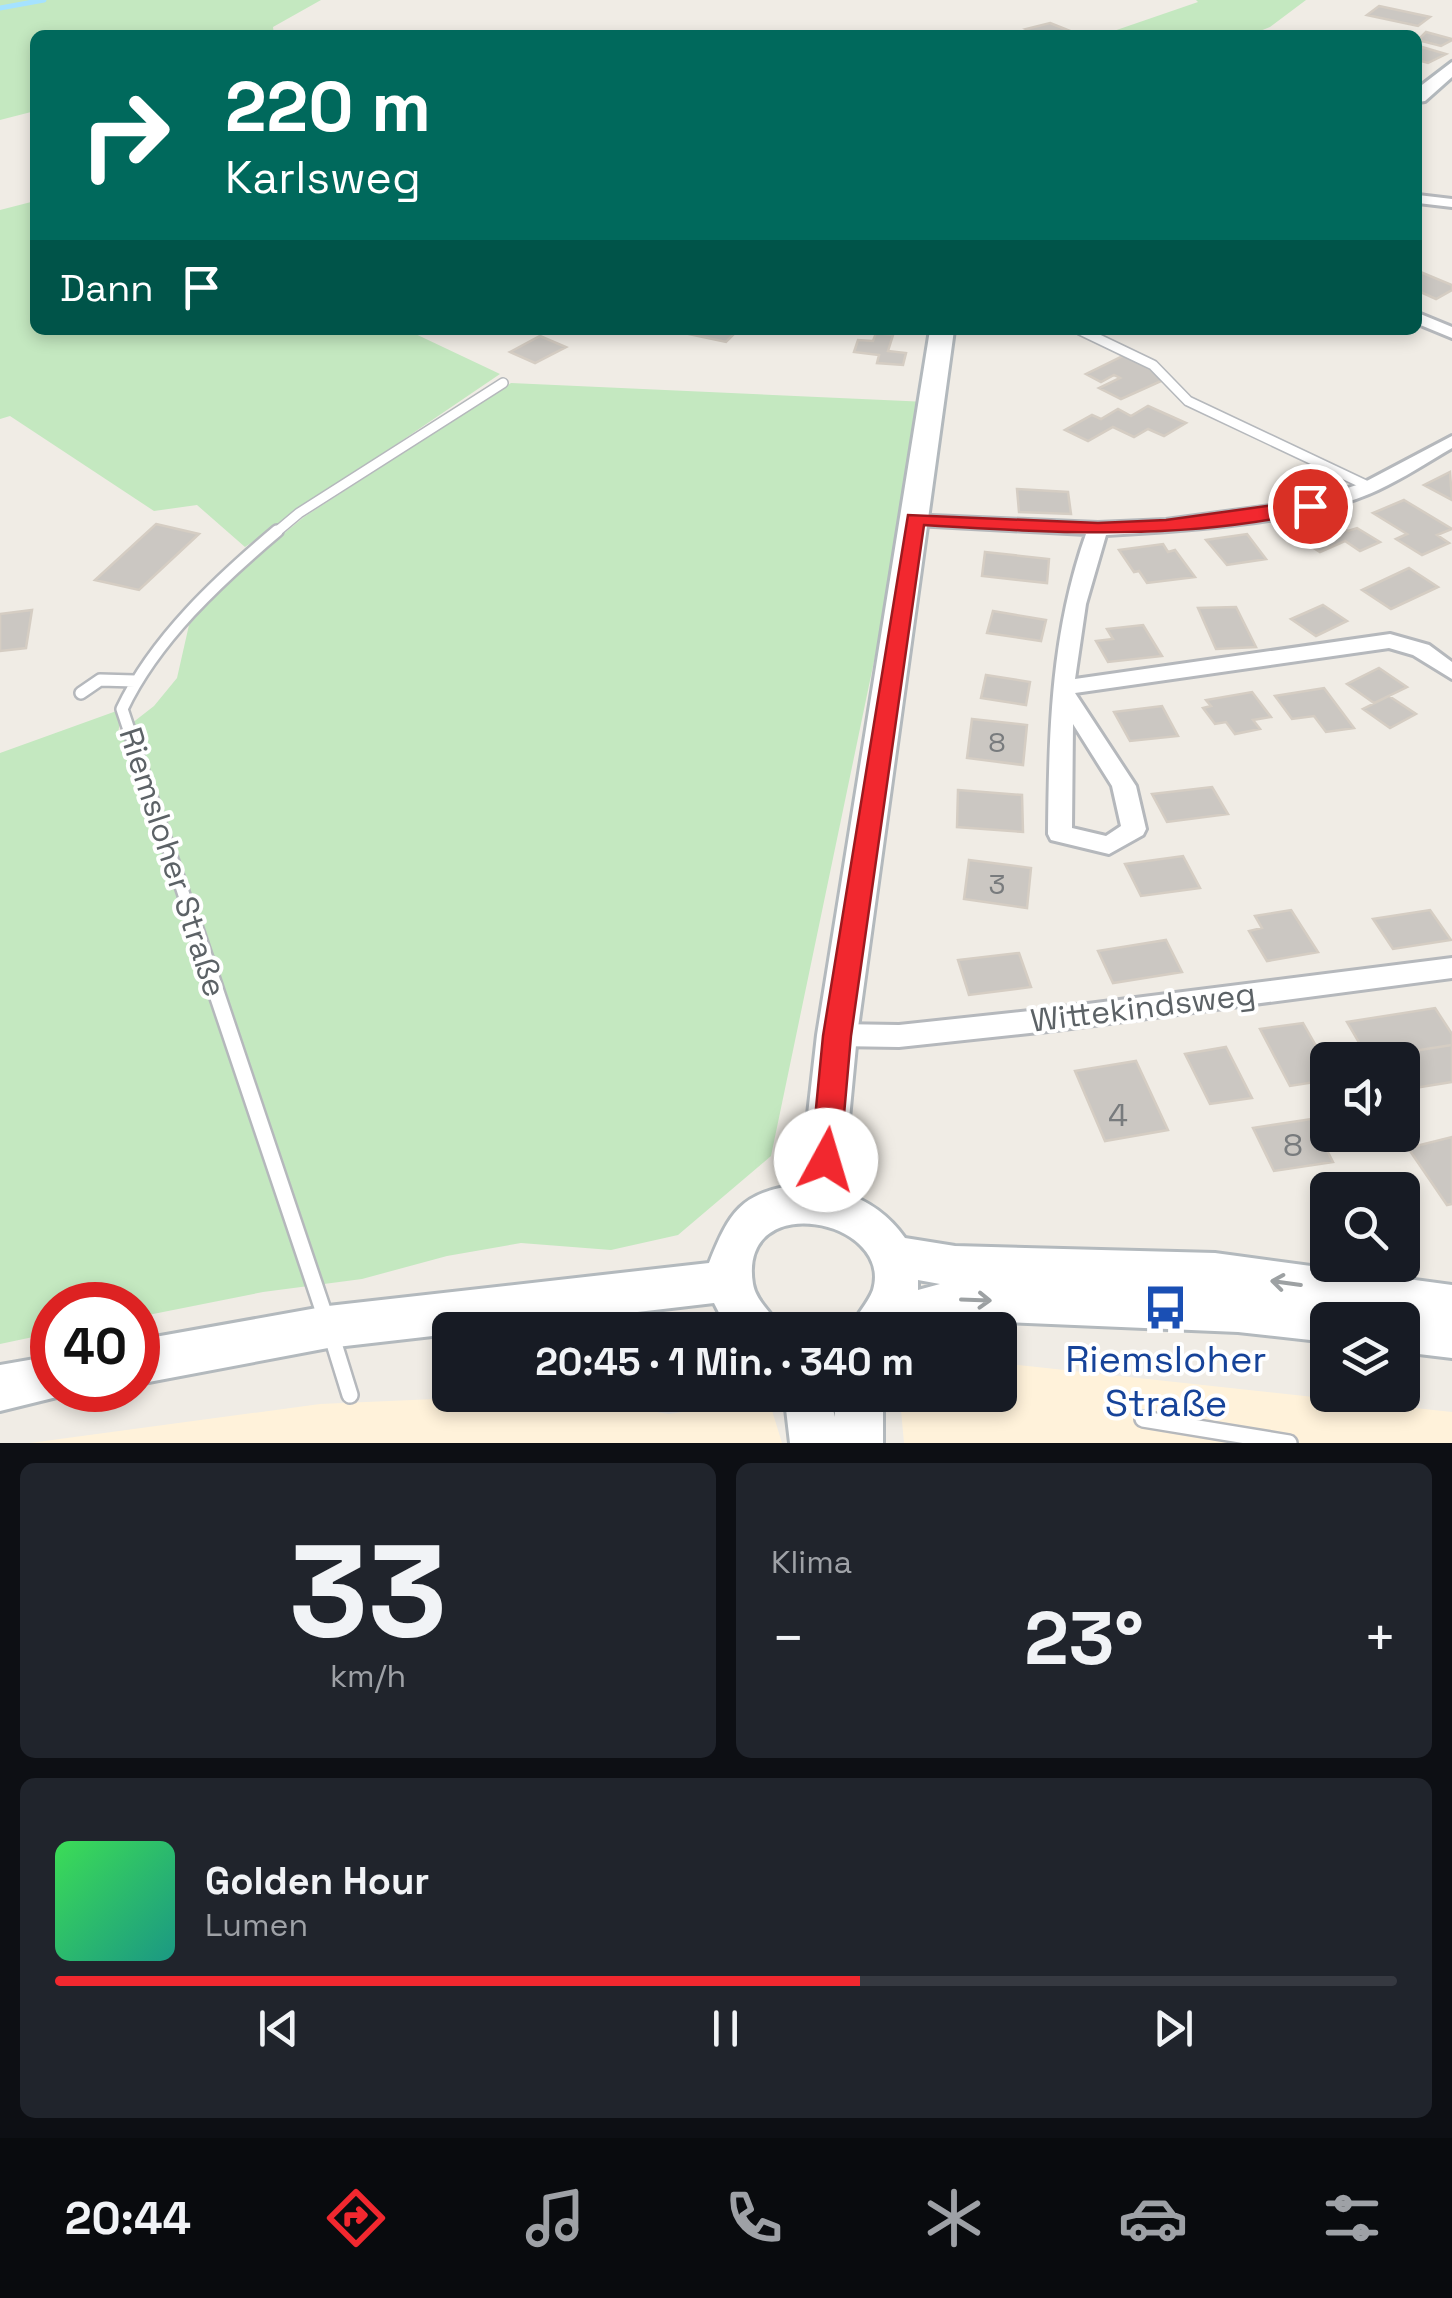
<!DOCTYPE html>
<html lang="de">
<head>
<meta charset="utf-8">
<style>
	body { margin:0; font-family:"Space Grotesk",sans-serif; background:#20242c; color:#f1f3f6; height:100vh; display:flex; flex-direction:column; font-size:38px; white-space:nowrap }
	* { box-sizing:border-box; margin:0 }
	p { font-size:32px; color:#9ea1a6 }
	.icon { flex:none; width:55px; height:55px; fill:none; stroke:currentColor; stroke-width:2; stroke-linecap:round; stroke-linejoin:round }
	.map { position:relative; height:1443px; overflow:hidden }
	.sheet { display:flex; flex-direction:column; gap:20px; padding:20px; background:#0d0f14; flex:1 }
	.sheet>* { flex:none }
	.hud { position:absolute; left:30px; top:30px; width:1392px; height:305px; border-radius:15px; box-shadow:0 5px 15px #0003; background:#00695c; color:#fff; overflow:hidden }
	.fabs { position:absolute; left:1310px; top:1042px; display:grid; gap:20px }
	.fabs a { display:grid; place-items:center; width:110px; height:110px; border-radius:15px; background:#171b24; box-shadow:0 5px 15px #0003; font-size:50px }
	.speed { position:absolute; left:30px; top:1282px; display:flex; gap:20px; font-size:50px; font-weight:700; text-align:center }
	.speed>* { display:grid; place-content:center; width:130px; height:130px; border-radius:50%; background:#171b24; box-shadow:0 5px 15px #0003; line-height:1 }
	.speed .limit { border:15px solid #d22; background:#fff; color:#111 }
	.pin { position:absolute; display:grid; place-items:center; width:85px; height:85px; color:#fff; margin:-42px; border:5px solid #fff; border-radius:50%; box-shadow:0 2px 10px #0007 }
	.me { position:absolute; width:110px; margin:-55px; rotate:6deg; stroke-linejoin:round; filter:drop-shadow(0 0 8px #0008) }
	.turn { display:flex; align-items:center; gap:35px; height:210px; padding:0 30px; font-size:45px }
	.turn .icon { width:130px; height:130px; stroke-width:2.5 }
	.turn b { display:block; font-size:70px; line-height:85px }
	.then { display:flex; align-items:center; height:95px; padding:0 30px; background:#0003; gap:20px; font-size:38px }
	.big { font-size:75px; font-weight:600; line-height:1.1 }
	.sheet .card { flex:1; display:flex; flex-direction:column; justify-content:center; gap:15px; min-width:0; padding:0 35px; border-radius:15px; background:#20242c }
	.sheet .dial { align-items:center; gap:0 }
	.dial b { font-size:130px; line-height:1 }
	.song { display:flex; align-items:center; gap:30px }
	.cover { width:120px; height:120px; border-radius:15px; background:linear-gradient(135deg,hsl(130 70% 55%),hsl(170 70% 35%)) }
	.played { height:10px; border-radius:5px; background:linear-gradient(90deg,#f2282f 60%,#363941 60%) }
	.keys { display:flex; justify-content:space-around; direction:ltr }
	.heat { display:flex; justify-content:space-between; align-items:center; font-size:55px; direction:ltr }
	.sheet .tiles { flex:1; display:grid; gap:20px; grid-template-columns:1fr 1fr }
	.card:last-child { grid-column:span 2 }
	.trip { position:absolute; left:432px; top:1312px; width:585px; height:100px; border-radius:15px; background:#171b24; box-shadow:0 5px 15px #0003; font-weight:600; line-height:100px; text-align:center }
	.dock { display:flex; height:160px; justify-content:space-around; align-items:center; background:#090b0e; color:#9ea1a6 }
	.dock .icon { width:70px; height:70px }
	.dock .current { color:#f2282f }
	.dock b { font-size:45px; color:#f1f3f6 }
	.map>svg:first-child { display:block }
	.commercial { fill:#fff2da }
	.green { fill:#c4e8c0 }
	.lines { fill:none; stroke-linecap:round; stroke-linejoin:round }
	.stream { stroke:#a5e2ff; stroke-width:5 }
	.building { fill:#cbc7c2; stroke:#d5cdc3; stroke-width:2.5 }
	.lane-far2-casing { stroke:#b5b8bc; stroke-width:12 }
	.lane-far1-casing { stroke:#b5b8bc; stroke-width:16 }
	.lane-casing { stroke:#b5b8bc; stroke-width:20 }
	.street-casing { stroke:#b5b8bc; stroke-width:6 }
	.secondary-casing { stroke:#b3b9bd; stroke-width:6 }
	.lane-far2 { stroke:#fff; stroke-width:9 }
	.lane-far1 { stroke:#fff; stroke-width:11 }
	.lane { stroke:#fff; stroke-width:15 }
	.street { fill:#fff; fill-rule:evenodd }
	.secondary { fill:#fff; fill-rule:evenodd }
	.oneway { stroke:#9da1a3 }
	.route { fill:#f2282f; stroke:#9d1a1f; stroke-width:2.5 }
	.labels { text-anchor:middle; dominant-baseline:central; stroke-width:8; stroke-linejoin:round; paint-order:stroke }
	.number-label { font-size:28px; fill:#787b7d }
	.street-label { font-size:32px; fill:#5c6266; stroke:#fff }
	.near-number-label { font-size:32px; fill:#787b7d }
	.near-transit-label { font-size:38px; fill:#164399; stroke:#fff }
</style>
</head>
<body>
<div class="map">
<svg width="1452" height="1443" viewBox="0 0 1452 1443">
	<rect width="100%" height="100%" fill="#f0ece5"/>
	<path class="commercial" d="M1000 1363 1452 1412V1443H904L900 1399 905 1395H1000Z
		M526 1395H551L669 1414 696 1410 722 1395H763L770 1404 782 1443H30L320 1404Z"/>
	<path class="green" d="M0 0H321L273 27 274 35H35V111L0 120Z
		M1196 0H1306L1270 27 1250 35H1102L1198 2Z
		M35 201V330H407L500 374 245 547 197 505 154 511 10 416 0 419V210Z
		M511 383 928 402 771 1156 678 1235 611 1250 521 1243 447 1256 362 1279 263 1292 138 1317V1305H52V1333L0 1344V753L122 709 118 734 154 706 177 678 189 625 229 578 304 517Z"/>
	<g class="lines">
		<path class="stream" d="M0 8 44 0"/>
	</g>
	<path class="building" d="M1379 6 1430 17 1418 26 1367 15Z
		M1050 23 1070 31 1040 35 1026 29Z
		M1426 32 1452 39V40L1441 46 1418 40Z
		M1422 47 1446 54 1428 63 1418 60V49Z
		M1418 271 1452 285V290L1436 299 1418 291Z
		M687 330H733L737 331 726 342 684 333Z
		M876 333 893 335 888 351 906 353 903 365 877 363 879 355 854 352 858 340 873 341Z
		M540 336 566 347 535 363 510 352Z
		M1123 356 1168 378 1121 399 1099 388 1120 378 1114 375 1101 382 1086 374Z
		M1148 406 1186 423 1164 436 1148 429 1134 437 1113 427 1088 441 1065 430 1092 415 1101 419 1118 409 1131 416Z
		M1450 472 1452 500 1424 485Z
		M1017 489 1068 492 1071 514 1019 512Z
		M1404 500 1452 529 1437 535 1449 543 1422 555 1396 539 1407 534 1373 513Z
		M1325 517 1348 531 1357 528 1380 542 1360 551 1345 541 1320 552 1289 532Z
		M156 524 199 534 139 590 95 580Z
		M1247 534 1266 559 1227 565 1206 540Z
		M1163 544 1168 552 1175 550 1195 577 1147 583 1139 571 1134 572 1119 550Z
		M985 552 1049 559 1047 583 982 576Z
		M1409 568 1438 587 1391 609 1362 590Z
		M1323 605 1347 621 1316 636 1291 619Z
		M1236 607 1256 647 1216 649 1198 608Z
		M32 610 26 648 0 651V614Z
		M993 611 1046 620 1041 641 987 633Z
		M1143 625 1162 656 1108 662 1096 641 1113 639 1107 629Z
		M1379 668 1407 687 1374 703 1347 684Z
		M986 675 1030 682 1026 705 981 698Z
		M1324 688 1354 728 1326 732 1314 716 1292 719 1275 696Z
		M1252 692 1271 717 1253 720 1260 729 1235 734 1226 722 1215 724 1203 708 1211 706 1206 700Z
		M1389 696 1416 714 1390 728 1363 709Z
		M1162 706 1178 736 1130 741 1114 712Z
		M972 719 1027 725 1023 765 967 758Z
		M1212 787 1228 814 1167 822 1152 794Z
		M958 790 1022 795 1023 832 957 827Z
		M1183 856 1200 888 1141 896 1125 864Z
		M969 860 1031 868 1027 908 964 899Z
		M1291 910 1318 952 1267 961 1249 931 1262 928 1255 916Z
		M1430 910 1451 940 1393 949 1373 919Z
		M1166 940 1182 972 1113 983 1098 951Z
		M1019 953 1031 987 969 995 958 960Z
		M1435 1008 1452 1034V1045L1368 1058 1347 1022Z
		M1303 1023 1328 1067V1080L1290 1086 1260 1029Z
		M1452 1045V1082L1402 1090V1060L1368 1058Z
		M1226 1047 1252 1098 1210 1104 1185 1054Z
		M1136 1061 1168 1130 1105 1141 1075 1071Z
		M1311 1119 1333 1162 1274 1171 1253 1128Z
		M1452 1137V1204L1447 1205 1408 1148Z
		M1145 1356 1170 1358 1172 1369 1146 1367Z"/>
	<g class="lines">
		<defs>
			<path id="lane-far2" d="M1080 330 1153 365 1188 401 1370 487
				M274 534 299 513 503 383"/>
			<path id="lane-far1" d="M81 693 100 680 135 681
				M195 928 122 709C155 639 219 580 277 531"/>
			<path id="lane" d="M194 926 326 1319
				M332 1337 350 1395
				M1143 1419 1289 1443"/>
			<path id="street" d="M1418 195 1452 199V207L1418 203Z
				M1418 313 1452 327V338L1418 324Z
				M1452 436V448C1428 462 1404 478 1378 490 1308 523 1184 531 1106 535L1086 604 1075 679 1390 634 1429 645 1452 662V679L1413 655 1389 648 1075 693 1136 786 1146 829 1143 835 1109 854 1051 840 1048 834C1049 730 1051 633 1086 534L915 525 908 523 905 519 908 515 1098 523 1166 520 1307 501 1363 483ZM1073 724 1112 786 1121 826 1106 836 1072 828Z
				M1452 958V978L1048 1031 899 1047 837 1046 827 1043 823 1035 827 1027 837 1024 899 1025 1048 1009Z"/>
			<path id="secondary" d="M1452 62V77L1425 101 1418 102V88Z
				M930 330H954L857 1035 842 1192C869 1201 889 1215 905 1238L955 1246 1215 1253 1452 1285V1358L1402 1352V1320L1347 1312 1350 1320H1328V1342L1238 1332 959 1320 924 1330H849C855 1317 868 1303 873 1290 894 1219 737 1188 753 1284 756 1302 774 1314 781 1330H728L714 1303 485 1330H450V1334L328 1348 138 1384V1340L328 1306 709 1263C729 1213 741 1191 800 1185L817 1035ZM918 1280 940 1284 918 1290Z
				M52 1356V1390H70L69 1394 0 1411V1365Z
				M780 1395H829L835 1417V1395H883V1443H790L786 1409Z"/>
		</defs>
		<use href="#lane-far2" class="lane-far2-casing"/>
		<use href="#lane-far1" class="lane-far1-casing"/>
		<use href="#lane" class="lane-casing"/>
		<use href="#street" class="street-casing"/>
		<use href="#secondary" class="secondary-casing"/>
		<use href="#lane-far2" class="lane-far2"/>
		<use href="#lane-far1" class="lane-far1"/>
		<use href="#lane" class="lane"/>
		<use href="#street" class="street"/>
		<use href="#secondary" class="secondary"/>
	</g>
	<defs><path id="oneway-shaft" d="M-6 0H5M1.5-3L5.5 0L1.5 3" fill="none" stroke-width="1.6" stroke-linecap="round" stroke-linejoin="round" transform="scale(2.5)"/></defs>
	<g class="oneway">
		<use href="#oneway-shaft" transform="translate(1286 1283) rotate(-172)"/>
		<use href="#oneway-shaft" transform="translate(976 1300) rotate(2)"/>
	</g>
	<path class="route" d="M1310 500 1320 506 1317 510C1187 541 1055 533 924 525L851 1036 840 1160 836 1168 826 1172 815 1168 811 1160 823 1036 908 515 1098 523 1166 520Z"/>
	<defs>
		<symbol id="bus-bare" viewBox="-9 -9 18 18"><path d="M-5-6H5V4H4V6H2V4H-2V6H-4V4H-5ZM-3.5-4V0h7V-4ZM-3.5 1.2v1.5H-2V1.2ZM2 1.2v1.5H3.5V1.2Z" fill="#1a4fb4" stroke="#fff" stroke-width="2.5" paint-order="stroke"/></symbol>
	</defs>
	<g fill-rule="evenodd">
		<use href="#bus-bare" x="1134" y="1276" width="63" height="63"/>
	</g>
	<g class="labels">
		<g class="number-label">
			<text x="997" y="742">8</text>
			<text x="997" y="884">3</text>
		</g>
		<g class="street-label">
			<text transform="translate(173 862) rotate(72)">Riemsloher Straße</text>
			<text transform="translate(1143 1007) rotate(-7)">Wittekindsweg</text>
		</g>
		<g class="near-number-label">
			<text x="1118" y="1115">4</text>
			<text x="1293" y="1145">8</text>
		</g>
		<g class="near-transit-label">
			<text x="1166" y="1359">Riemsloher<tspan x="1166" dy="44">Straße</tspan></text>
		</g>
	</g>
</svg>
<div class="fabs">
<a><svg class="icon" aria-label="sound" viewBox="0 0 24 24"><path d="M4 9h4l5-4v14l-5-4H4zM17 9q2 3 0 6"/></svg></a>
<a><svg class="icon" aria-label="search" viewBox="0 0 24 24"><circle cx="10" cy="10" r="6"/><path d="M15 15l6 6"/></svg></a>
<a><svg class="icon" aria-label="layers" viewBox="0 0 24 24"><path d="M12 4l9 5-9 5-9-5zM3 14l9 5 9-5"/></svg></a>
</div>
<div class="speed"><div class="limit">40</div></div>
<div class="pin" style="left:1310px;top:506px;background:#d93025"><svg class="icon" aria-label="arrive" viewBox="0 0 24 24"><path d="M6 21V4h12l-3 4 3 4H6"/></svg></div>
<svg class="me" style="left:826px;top:1160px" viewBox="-20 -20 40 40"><circle r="19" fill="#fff"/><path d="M0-13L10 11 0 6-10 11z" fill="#f2282f"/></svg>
<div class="trip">20:45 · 1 Min. · 340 m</div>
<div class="hud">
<div class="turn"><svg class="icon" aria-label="right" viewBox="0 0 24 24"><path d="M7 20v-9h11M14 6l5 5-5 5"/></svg><div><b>220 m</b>Karlsweg</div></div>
<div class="then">Dann<svg class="icon" aria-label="arrive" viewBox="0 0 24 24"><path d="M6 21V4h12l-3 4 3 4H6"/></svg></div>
</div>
</div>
<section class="sheet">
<div class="tiles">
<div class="card dial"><b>33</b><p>km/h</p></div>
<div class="card"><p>Klima</p>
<div class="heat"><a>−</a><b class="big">23°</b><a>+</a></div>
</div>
<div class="card">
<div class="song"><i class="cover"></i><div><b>Golden Hour</b><p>Lumen</p></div></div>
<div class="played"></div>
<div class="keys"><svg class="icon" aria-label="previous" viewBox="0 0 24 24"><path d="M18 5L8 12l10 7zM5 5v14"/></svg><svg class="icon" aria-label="pause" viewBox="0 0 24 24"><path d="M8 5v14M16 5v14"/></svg><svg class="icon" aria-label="next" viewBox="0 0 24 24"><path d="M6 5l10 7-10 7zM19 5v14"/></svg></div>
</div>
</div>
</section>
<nav class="dock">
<b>20:44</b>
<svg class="icon current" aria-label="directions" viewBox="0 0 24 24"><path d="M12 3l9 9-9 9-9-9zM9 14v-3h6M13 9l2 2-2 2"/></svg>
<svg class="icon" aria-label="music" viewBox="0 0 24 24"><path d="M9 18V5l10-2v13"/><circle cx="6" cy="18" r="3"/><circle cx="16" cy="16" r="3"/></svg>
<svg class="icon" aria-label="phone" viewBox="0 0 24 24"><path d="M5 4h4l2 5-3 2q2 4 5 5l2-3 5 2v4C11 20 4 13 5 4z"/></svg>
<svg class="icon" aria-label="climate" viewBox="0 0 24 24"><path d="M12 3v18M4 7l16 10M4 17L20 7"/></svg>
<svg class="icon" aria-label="car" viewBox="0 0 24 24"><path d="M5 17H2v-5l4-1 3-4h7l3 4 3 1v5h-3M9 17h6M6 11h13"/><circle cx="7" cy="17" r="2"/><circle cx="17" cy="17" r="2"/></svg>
<svg class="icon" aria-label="filters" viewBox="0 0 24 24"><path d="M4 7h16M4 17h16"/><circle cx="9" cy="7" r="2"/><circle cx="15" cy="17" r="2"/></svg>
</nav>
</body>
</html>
